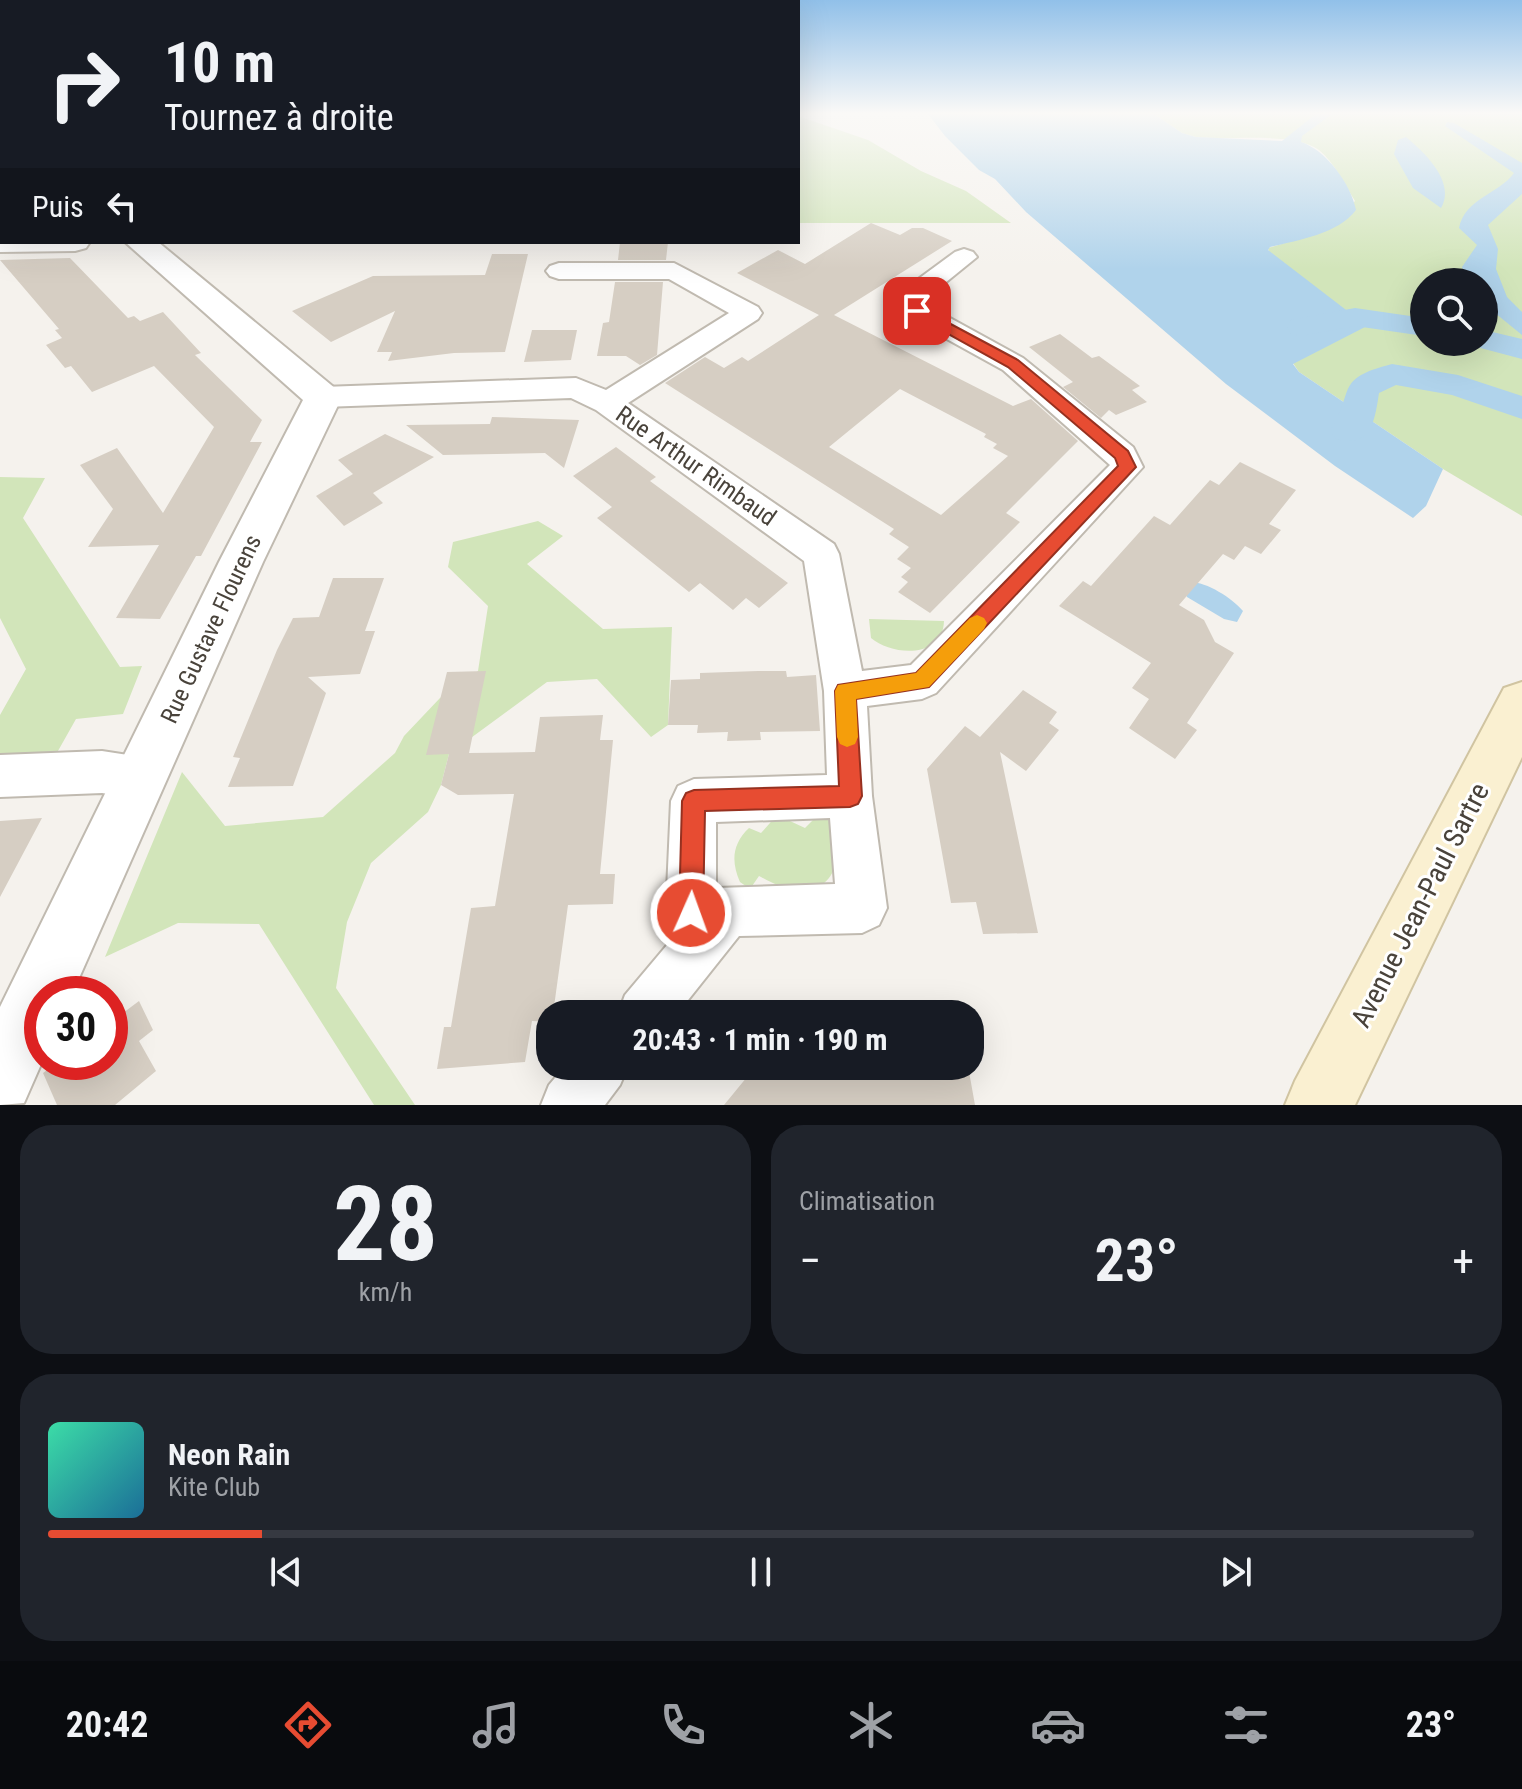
<!DOCTYPE html>
<html lang="fr">
<head>
<meta charset="utf-8">
<style>
	body { margin:0; font-family:"Roboto Condensed",sans-serif; background:#20242c; color:#f1f3f6; height:100vh; display:flex; flex-direction:column; font-size:30px; white-space:nowrap }
	* { box-sizing:border-box; margin:0 }
	p { font-size:26px; color:#9ea1a6 }
	.icon { flex:none; width:44px; height:44px; fill:none; stroke:currentColor; stroke-width:2; stroke-linecap:round; stroke-linejoin:round }
	.map { position:relative; height:1105px; overflow:hidden }
	.sheet { display:flex; flex-direction:column; gap:20px; padding:20px; background:#0d0f14; flex:1 }
	.sheet>* { flex:none }
	.hud { position:absolute; left:0px; top:0px; width:800px; height:244px; box-shadow:0 8px 32px #0002; background:#171b24; color:#f1f3f6; overflow:hidden }
	.tools { position:absolute; left:1410px; top:268px; display:grid; gap:16px }
	.tools a { display:grid; place-items:center; width:88px; height:88px; border-radius:50%; background:#171b24; box-shadow:0 8px 32px #0002; font-size:40px }
	.speed { position:absolute; left:24px; top:976px; display:flex; gap:16px; font-size:40px; font-weight:700; text-align:center }
	.speed>* { display:grid; place-content:center; width:104px; height:104px; border-radius:50%; background:#171b24; box-shadow:0 8px 32px #0002; line-height:1 }
	.speed .limit { border:12px solid #d22; background:#fff; color:#111 }
	.pin { position:absolute; display:grid; place-items:center; width:68px; height:68px; color:#fff; margin:-34px; border-radius:16px; box-shadow:0 4px 12px #0006 }
	.me { position:absolute; width:88px; margin:-44px; rotate:2deg; stroke-linejoin:round; filter:drop-shadow(0 0 6px #0008) }
	.turn { display:flex; align-items:center; gap:28px; height:168px; padding:0 32px; font-size:36px }
	.turn .icon { width:104px; height:104px; stroke-width:2.5 }
	.turn b { display:block; font-size:56px; line-height:68px }
	.then { display:flex; align-items:center; height:76px; padding:0 32px; background:#0003; gap:16px; font-size:30px }
	.big { font-size:60px; font-weight:700; line-height:1.1 }
	.sheet .tile { flex:1; display:flex; flex-direction:column; justify-content:center; gap:12px; min-width:0; padding:0 28px; border-radius:32px; background:#20242c }
	.sheet .dial { align-items:center; gap:0 }
	.dial b { font-size:104px; line-height:1 }
	.song { display:flex; align-items:center; gap:24px }
	.cover { width:96px; height:96px; border-radius:12px; background:linear-gradient(135deg,hsl(160 70% 55%),hsl(200 70% 35%)) }
	.played { height:8px; border-radius:4px; background:linear-gradient(90deg,#e74c32 15%,#363941 15%) }
	.keys { display:flex; justify-content:space-around; direction:ltr }
	.heat { display:flex; justify-content:space-between; align-items:center; font-size:44px; direction:ltr }
	.sheet .tiles { flex:1; display:grid; gap:20px; grid-template-columns:1fr 1fr }
	.tile:last-child { grid-column:span 2 }
	.trip { position:absolute; left:536px; top:1000px; width:448px; height:80px; border-radius:32px; background:#171b24; box-shadow:0 8px 32px #0002; font-weight:700; line-height:80px; text-align:center }
	.tabs { display:flex; height:128px; justify-content:space-around; align-items:center; background:#090b0e; color:#9ea1a6 }
	.tabs .icon { width:56px; height:56px }
	.tabs .current { color:#e74c32 }
	.tabs b { font-size:36px; color:#f1f3f6 }
	.map>svg:first-child { display:block }
	.green { fill:#d2e5ba; fill-rule:evenodd }
	.water { fill:#b0d3eb }
	.lines { fill:none; stroke-linecap:round; stroke-linejoin:round }
	.canal { fill:#b0d3eb; fill-rule:evenodd }
	.building { fill:#d6cec3; fill-rule:evenodd }
	.minor-casing { stroke:#c0bab0; stroke-width:4 }
	.tertiary-casing { stroke:#c0bab0; stroke-width:4 }
	.secondary-casing { stroke:#d0c4a1; stroke-width:4 }
	.minor { fill:#fff; fill-rule:evenodd }
	.tertiary { fill:#fff; fill-rule:evenodd }
	.secondary { fill:#faf0d1; fill-rule:evenodd }
	.route { fill:#e74c32; stroke:#963120; stroke-width:2 }
	.slow { fill:#f59e0b }
	.labels { text-anchor:middle; dominant-baseline:central; stroke-width:6; stroke-linejoin:round; paint-order:stroke }
	.street-label { font-size:24px; fill:#49433b; stroke:#fff }
	.near-street-label { font-size:28px; fill:#49433b; stroke:#fff }
</style>
</head>
<body>
<div class="map">
<svg width="1522" height="1105" viewBox="0 0 1522 1105">
	<rect width="100%" height="100%" fill="#f5f2ed"/>
	<path class="green" d="M1154 114H1522V516L1443 469 1299 372 1293 363 1268 248 1327 230 1355 201C1345 185 1334 162 1319 150 1294 131 1228 141 1196 137L1182 133ZM1424 282H1484V342H1424Z
		M798 116 868 140 921 171 966 191 1011 223H798Z
		M0 477 45 478 23 518 120 667 142 666 123 714 76 719 45 774 0 776V715L26 669 0 618Z
		M538 521 563 536 527 564 603 629 672 627 668 725 651 737 597 679 547 682 449 754 441 785 428 812 371 863 347 922 336 988 415 1105H374L259 924 178 923 105 957 182 772 225 826 323 817 395 753 404 736 440 698 478 671 488 606 448 567 453 542Z
		M869 619 944 621C943 659 892 656 871 638Z
		M821 812C843 830 846 884 808 890 791 893 774 884 759 876L750 889 740 882C731 862 732 844 749 828L761 833 777 815 805 828Z"/>
	<path class="water" d="M928 114H1154L1182 133 1196 137 1282 141 1316 114H1332L1302 136 1301 142C1326 150 1351 184 1356 210 1338 234 1298 240 1270 247L1268 250 1367 326 1293 364 1299 372 1443 469 1426 506 1413 518 1335 466 1226 384 1026 212 995 179 979 170 945 136Z
		M1447 122 1454 123 1522 163V194L1488 225 1498 249 1496 269 1507 297 1522 312V335L1484 304V282H1467L1462 267 1477 245 1459 228C1465 198 1499 194 1514 173L1445 126Z
		M1406 137C1425 153 1456 182 1441 208L1413 188 1394 154 1398 140Z
		M1190 582C1207 582 1232 598 1243 611L1237 622 1224 619 1187 597 1184 591Z"/>
	<g class="lines">
		<path class="canal" d="M1355 308 1424 318V336L1355 326 1302 336 1291 334 1287 327 1291 320Z
			M1484 330 1522 339V359L1473 346 1470 342H1484Z
			M1392 364 1458 375 1522 396V419L1452 395 1396 385 1379 393C1375 420 1371 449 1336 439L1330 431C1356 390 1333 379 1392 364Z"/>
	</g>
	<path class="building" d="M871 223 900 235 912 228H923L952 241 834 315 1013 406 1031 399 1078 441 1006 513 1020 522 930 613 898 592 908 582 901 577 911 568 897 559 909 547 889 534 894 529 665 383 705 357 724 368 742 357 748 361 819 315 737 273 778 250 805 264ZM900 389 986 434 984 437 997 444 993 448 1008 456 941 515 829 447Z
		M620 242H668L666 260H618Z
		M492 254H528L505 352 454 353 388 361 392 352H377L395 311 331 342 292 311 373 276 485 275Z
		M70 258 128 318 134 316 140 321 163 312 201 353 195 355 262 420 250 442H262L201 556H196L160 619 116 618 159 545 88 547 113 509 80 465 117 448 163 513 214 427 154 366 92 392 71 366 65 368 46 345 62 338 55 330 59 329 0 260Z
		M615 282H663L657 355 640 365 626 356H597L603 323 609 322Z
		M532 330H577L571 360 524 362Z
		M1060 334 1092 358 1099 356 1140 386 1132 390 1147 402 1116 415 1109 410 1101 418 1063 387 1073 382 1029 347Z
		M492 417 579 420 564 468 545 453 443 455 406 425 490 424Z
		M385 434 434 457 373 493 383 503 344 526 316 496 353 474 338 460Z
		M616 447 656 477 650 481 788 583 759 608 746 598 733 610 700 583 689 592 597 518 612 507 573 476Z
		M1240 462 1296 490 1269 524 1281 530 1261 554 1245 546 1234 560 1223 554 1179 605 1204 620 1215 642 1234 653 1187 723 1197 730 1175 759 1129 728 1149 699 1132 688 1151 663 1059 606 1083 581 1091 586 1154 516 1170 525 1210 480 1219 485Z
		M333 578H384L365 631H375L360 674 308 677 326 693 293 786 228 787 240 758 233 757 277 650 293 618 319 617Z
		M486 671 469 753 535 752 540 717 603 715 600 740H613L600 874H615L613 904 568 905 553 1014H550V1022L532 1021 525 1062 437 1069 444 1027H451L471 908 495 906 514 794 458 795 441 785 449 754 426 755 447 672Z
		M758 671H786L787 677 816 675 820 731 760 732 761 740 727 741 728 732 697 733 698 725H668L671 680 700 679V673Z
		M1023 690 1057 712 1049 723 1059 730 1026 771 1000 752 1038 933 983 934 976 902 951 903 927 769 965 726 980 737Z
		M42 818 0 897V821Z
		M110 989 123 1013 139 1001 153 1030 139 1041 156 1071 115 1105H57L43 1073 58 1062H110Z
		M882 1004 919 1005 921 1014H883Z
		M756 1066H968L975 1105H724Z"/>
	<g class="lines">
		<defs>
			<path id="minor" d="M964 249 973 252 977 257 929 296 930 307 1023 358 1133 447 1143 467 936 693 922 699 867 706 872 796 887 908 879 925 862 933 739 936 677 1014H618L625 995 678 932 674 930 666 913 671 801 678 786 694 779 827 775 824 691 804 561 596 410 571 398 323 407 312 404 308 397 312 390 323 387 576 378 606 390 729 313 669 279H559L550 276 546 271 550 266 559 263H674L758 307 762 313 758 319 628 403 834 544 839 554 862 671 911 665 1110 465 1003 370 907 317 903 311 902 294 906 288 955 252ZM830 818 835 884 716 888V822Z
				M102 751 141 757 157 763 163 778 157 793 141 799 102 793 0 797V755Z
				M565 1066H628L620 1085 605 1105H541L549 1085Z"/>
			<path id="tertiary" d="M0 234 2 242H90L86 248 75 251 0 252Z
				M125 242H158L336 389 342 397 263 562 72 994H42V1062L24 1103 0 1105V1007L219 562 303 400Z"/>
			<path id="secondary" d="M1522 682V757L1355 1105H1285L1295 1081 1504 688Z"/>
		</defs>
		<use href="#minor" class="minor-casing"/>
		<use href="#tertiary" class="tertiary-casing"/>
		<use href="#secondary" class="secondary-casing"/>
		<use href="#minor" class="minor"/>
		<use href="#tertiary" class="tertiary"/>
		<use href="#secondary" class="secondary"/>
	</g>
	<linearGradient id="sky" x2="0" y2="1"><stop stop-color="#91c0e9"/><stop offset="0.42" stop-color="#faf9f7"/><stop offset="1" stop-color="#faf9f7" stop-opacity="0"/></linearGradient>
	<rect width="1522" height="269" fill="url(#sky)"/>
	<path class="route" d="M917 306 1018 360 1128 451 1136 467 929 687 856 699 862 796 858 804 850 807 705 811 703 913 700 922 691 926 682 922 679 913 682 801 686 793 694 790 839 786 835 691 838 685 916 673 1118 466 1115 458 1008 367 912 314V308Z"/>
	<path class="slow" d="M977 615 984 618 987 623 984 629 929 687 856 699 858 737 855 744 847 747 840 744 837 737 835 691 838 685 916 673 970 618Z"/>
	<g class="labels">
		<g class="street-label">
			<text transform="translate(696 466) rotate(35)">Rue Arthur Rimbaud</text>
			<text transform="translate(211 629) rotate(-65)">Rue Gustave Flourens</text>
		</g>
		<g class="near-street-label">
			<text transform="translate(1420 905) rotate(-63)">Avenue Jean-Paul Sartre</text>
		</g>
	</g>
</svg>
<div class="tools">
<a><svg class="icon" aria-label="search" viewBox="0 0 24 24"><circle cx="10" cy="10" r="6"/><path d="M15 15l6 6"/></svg></a>
</div>
<div class="speed"><div class="limit">30</div></div>
<div class="pin" style="left:917px;top:311px;background:#d93025"><svg class="icon" aria-label="arrive" viewBox="0 0 24 24"><path d="M6 21V4h12l-3 4 3 4H6"/></svg></div>
<svg class="me" style="left:691px;top:913px" viewBox="-20 -20 40 40"><circle r="17" fill="#e74c32" stroke="#fff" stroke-width="3"/><path d="M0-11L8 9 0 5-8 9z" fill="#fff"/></svg>
<div class="trip">20:43 · 1 min · 190 m</div>
<div class="hud">
<div class="turn"><svg class="icon" aria-label="right" viewBox="0 0 24 24"><path d="M7 20v-9h11M14 6l5 5-5 5"/></svg><div><b>10 m</b>Tournez à droite</div></div>
<div class="then">Puis<svg class="icon" aria-label="left" viewBox="0 0 24 24"><path d="M17 20v-9H6M10 6l-5 5 5 5"/></svg></div>
</div>
</div>
<section class="sheet">
<div class="tiles">
<div class="tile dial"><b>28</b><p>km/h</p></div>
<div class="tile"><p>Climatisation</p>
<div class="heat"><a>−</a><b class="big">23°</b><a>+</a></div>
</div>
<div class="tile">
<div class="song"><i class="cover"></i><div><b>Neon Rain</b><p>Kite Club</p></div></div>
<div class="played"></div>
<div class="keys"><svg class="icon" aria-label="previous" viewBox="0 0 24 24"><path d="M18 5L8 12l10 7zM5 5v14"/></svg><svg class="icon" aria-label="pause" viewBox="0 0 24 24"><path d="M8 5v14M16 5v14"/></svg><svg class="icon" aria-label="next" viewBox="0 0 24 24"><path d="M6 5l10 7-10 7zM19 5v14"/></svg></div>
</div>
</div>
</section>
<nav class="tabs">
<b>20:42</b>
<svg class="icon current" aria-label="directions" viewBox="0 0 24 24"><path d="M12 3l9 9-9 9-9-9zM9 14v-3h6M13 9l2 2-2 2"/></svg>
<svg class="icon" aria-label="music" viewBox="0 0 24 24"><path d="M9 18V5l10-2v13"/><circle cx="6" cy="18" r="3"/><circle cx="16" cy="16" r="3"/></svg>
<svg class="icon" aria-label="phone" viewBox="0 0 24 24"><path d="M5 4h4l2 5-3 2q2 4 5 5l2-3 5 2v4C11 20 4 13 5 4z"/></svg>
<svg class="icon" aria-label="climate" viewBox="0 0 24 24"><path d="M12 3v18M4 7l16 10M4 17L20 7"/></svg>
<svg class="icon" aria-label="car" viewBox="0 0 24 24"><path d="M5 17H2v-5l4-1 3-4h7l3 4 3 1v5h-3M9 17h6M6 11h13"/><circle cx="7" cy="17" r="2"/><circle cx="17" cy="17" r="2"/></svg>
<svg class="icon" aria-label="filters" viewBox="0 0 24 24"><path d="M4 7h16M4 17h16"/><circle cx="9" cy="7" r="2"/><circle cx="15" cy="17" r="2"/></svg>
<b>23°</b>
</nav>
</body>
</html>
